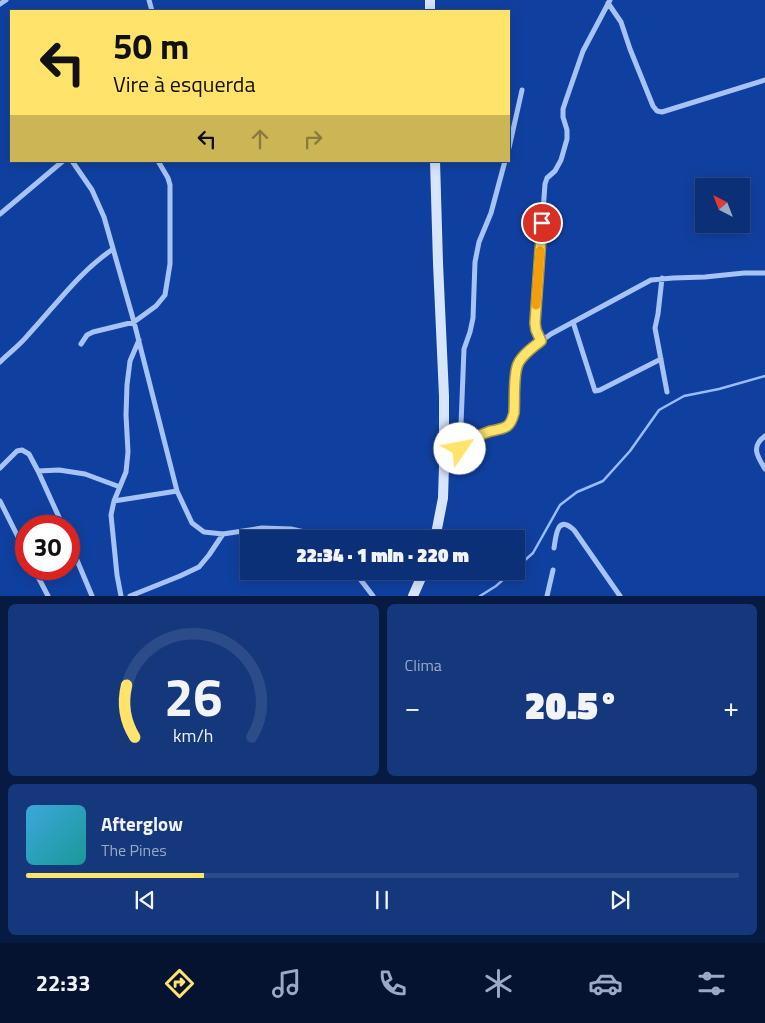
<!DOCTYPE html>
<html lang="pt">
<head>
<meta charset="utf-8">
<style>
	body { margin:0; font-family:"Titillium Web",sans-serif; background:#15387c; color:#f1f3f6; height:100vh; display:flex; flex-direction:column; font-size:19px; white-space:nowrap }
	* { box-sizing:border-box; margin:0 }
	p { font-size:16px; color:#9aa9c6 }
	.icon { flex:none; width:28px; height:28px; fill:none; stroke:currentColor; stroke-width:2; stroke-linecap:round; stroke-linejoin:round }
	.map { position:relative; height:596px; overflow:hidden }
	.panel { display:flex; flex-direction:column; gap:8px; padding:8px; background:#071a41; flex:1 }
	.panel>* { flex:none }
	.banner { position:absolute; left:10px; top:10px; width:500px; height:152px; border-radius:0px; box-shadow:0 2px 12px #0003,0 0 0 1px #2c4b89; background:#ffe36b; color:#111; overflow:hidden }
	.needle { width:32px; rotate:318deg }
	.fabs { position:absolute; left:695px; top:178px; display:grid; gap:10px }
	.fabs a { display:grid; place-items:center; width:55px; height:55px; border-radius:0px; background:#0c3077; box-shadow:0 2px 12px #0003,0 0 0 1px #2c4b89; font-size:25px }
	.speed { position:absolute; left:15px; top:515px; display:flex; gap:10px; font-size:25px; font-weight:700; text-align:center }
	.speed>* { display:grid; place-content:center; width:65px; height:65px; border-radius:50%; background:#0c3077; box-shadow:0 2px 12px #0003,0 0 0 1px #2c4b89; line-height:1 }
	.speed .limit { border:8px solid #d22; background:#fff; color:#111 }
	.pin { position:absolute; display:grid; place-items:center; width:42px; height:42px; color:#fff; margin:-21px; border:2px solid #fff; border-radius:50%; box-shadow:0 1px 5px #0007 }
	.me { position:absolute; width:55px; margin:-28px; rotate:57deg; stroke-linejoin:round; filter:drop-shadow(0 0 4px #0008) }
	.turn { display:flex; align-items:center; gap:18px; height:105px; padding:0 20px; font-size:22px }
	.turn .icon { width:65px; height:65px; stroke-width:2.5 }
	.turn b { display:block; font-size:35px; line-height:42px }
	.lanes { display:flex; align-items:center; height:48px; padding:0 20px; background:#0003; justify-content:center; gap:25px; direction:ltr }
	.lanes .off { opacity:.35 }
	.big { font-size:38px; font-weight:800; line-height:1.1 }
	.panel .widget { flex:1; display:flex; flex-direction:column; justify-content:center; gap:8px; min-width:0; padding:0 18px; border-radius:8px; background:#15387c }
	.panel .dial { align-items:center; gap:0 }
	.dial svg { height:130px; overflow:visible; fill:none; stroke:#2c4b89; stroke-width:7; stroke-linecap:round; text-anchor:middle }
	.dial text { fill:#f1f3f6; stroke:none }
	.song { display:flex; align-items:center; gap:15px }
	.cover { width:60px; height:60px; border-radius:8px; background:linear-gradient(135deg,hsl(200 70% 55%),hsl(180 70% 35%)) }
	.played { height:5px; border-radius:2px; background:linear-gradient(90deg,#ffe36b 25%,#2c4b89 25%) }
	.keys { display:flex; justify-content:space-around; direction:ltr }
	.heat { display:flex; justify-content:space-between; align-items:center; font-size:28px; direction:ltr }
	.panel .tiles { flex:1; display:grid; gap:8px; grid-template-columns:1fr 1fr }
	.widget:last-child { grid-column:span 2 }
	.trip { position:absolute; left:240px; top:530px; width:285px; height:50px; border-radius:0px; background:#0c3077; box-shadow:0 2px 12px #0003,0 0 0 1px #2c4b89; font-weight:800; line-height:50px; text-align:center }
	.dock { display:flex; height:80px; justify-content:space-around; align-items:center; background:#051330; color:#9aa9c6 }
	.dock .icon { width:35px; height:35px }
	.dock .on { color:#ffe36b }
	.dock b { font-size:22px; color:#f1f3f6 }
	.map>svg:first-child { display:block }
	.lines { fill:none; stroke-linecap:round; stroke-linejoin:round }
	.stream { stroke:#98bcf9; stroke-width:2.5 }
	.street { stroke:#a7c3f5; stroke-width:5 }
	.secondary { stroke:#d7e4fe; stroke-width:10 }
	.route-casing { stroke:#a69446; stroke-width:12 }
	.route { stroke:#ffe36b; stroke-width:9 }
	.slow { stroke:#f59e0b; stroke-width:9 }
</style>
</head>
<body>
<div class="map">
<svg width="765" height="596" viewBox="0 0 765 596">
	<rect width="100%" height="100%" fill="#10409f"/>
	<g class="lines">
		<path class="stream" d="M516 568 533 553 560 505 577 492 603 481 630 451 659 410 684 396 719 389 765 376
			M480 596 496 586 513 571"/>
		<path class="street" d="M149 0 152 11
			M608 3 621 22 630 49 653 106 657 111 662 112 765 80
			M0 4 6 0
			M509 148 522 90
			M72 161 92 190 104 217 134 322 177 491 192 523 204 532 223 534 262 528 291 529 309 533 319 539
			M0 214 63 161
			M662 278 658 314 655 328 667 392
			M573 322 595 391 600 390 661 359
			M541 341 536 330 535 323 545 184 547 178 555 171 561 160 567 139V130L563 117V109L566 100 583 51 610 0
			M81 344 87 335 93 332 134 322 156 306 165 295 170 264V185L168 178 158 161
			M0 362C9 353 20 345 28 335 56 305 79 272 113 249
			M765 436C750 447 758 457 765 469
			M460 449 464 349 470 332 473 318 475 262 479 242 491 213 505 161
			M445 466 460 449 470 439 491 431 502 430 510 423 514 413 516 372 518 363 529 350 551 334 651 280 673 278 705 277 744 273H765
			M0 468 17 451 22 450 29 454 38 471 63 526
			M38 471 59 470 85 474 120 487
			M0 501 26 553
			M114 501 177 491
			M69 541 92 596
			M554 548C556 536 557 514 574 530L620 596
			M34 569 48 596
			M354 571 373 596
			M121 596 117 575 111 515 114 501 126 472 128 452 126 415 127 385 130 361 139 340
			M130 596 180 576 199 567 209 555 223 534
			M547 596 553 570"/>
		<path class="secondary" d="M430 0V11
			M435 539 443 498 444 466V396L438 263 435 161
			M413 596 424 571"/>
	</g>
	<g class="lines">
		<defs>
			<path id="route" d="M460 449C464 445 468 441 472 438 478 436 485 433 491 431 506 428 510 428 514 413 515 400 513 375 518 364 522 355 533 347 541 341L536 330 535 323 542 223"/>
		</defs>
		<use href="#route" class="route-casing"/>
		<use href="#route" class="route"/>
		<path class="slow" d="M536 305 540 251"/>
	</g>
</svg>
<div class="fabs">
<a><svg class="needle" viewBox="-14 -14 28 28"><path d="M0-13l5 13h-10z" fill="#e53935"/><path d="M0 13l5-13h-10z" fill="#9aa9c6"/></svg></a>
</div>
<div class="speed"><div class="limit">30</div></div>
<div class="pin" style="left:542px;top:223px;background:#d93025"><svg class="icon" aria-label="arrive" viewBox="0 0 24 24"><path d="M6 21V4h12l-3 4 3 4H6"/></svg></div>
<svg class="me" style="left:460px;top:449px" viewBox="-20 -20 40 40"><circle r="19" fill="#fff"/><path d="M0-13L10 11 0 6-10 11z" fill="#ffe36b"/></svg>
<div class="trip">22:34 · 1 min · 220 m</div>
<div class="banner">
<div class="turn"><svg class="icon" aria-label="left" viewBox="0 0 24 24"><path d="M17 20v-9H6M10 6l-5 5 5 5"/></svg><div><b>50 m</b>Vire à esquerda</div></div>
<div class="lanes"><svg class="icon" aria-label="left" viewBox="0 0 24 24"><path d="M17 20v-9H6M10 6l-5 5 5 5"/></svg><svg class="icon off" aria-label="ahead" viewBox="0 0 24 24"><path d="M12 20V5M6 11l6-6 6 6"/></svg><svg class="icon off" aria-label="right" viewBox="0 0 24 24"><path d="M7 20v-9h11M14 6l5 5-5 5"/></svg></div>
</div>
</div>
<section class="panel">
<div class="tiles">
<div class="widget dial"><svg viewBox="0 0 100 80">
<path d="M14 69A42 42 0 1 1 86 69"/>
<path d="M14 69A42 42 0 0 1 9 37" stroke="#ffe36b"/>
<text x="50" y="56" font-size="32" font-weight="700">26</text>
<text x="50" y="72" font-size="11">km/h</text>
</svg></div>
<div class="widget"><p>Clima</p>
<div class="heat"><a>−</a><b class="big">20.5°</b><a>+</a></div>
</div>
<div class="widget">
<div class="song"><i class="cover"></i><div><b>Afterglow</b><p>The Pines</p></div></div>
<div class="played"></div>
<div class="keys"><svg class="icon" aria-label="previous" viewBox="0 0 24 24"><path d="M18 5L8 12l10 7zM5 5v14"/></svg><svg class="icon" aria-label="pause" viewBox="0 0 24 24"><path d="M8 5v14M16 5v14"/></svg><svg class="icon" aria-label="next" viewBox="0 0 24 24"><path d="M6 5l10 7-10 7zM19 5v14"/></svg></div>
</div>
</div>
</section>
<nav class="dock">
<b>22:33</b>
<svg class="icon on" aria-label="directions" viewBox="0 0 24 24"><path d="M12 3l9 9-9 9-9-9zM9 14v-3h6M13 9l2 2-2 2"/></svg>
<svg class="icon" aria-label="music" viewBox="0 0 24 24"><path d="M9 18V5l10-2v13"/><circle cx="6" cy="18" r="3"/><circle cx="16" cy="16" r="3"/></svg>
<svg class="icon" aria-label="phone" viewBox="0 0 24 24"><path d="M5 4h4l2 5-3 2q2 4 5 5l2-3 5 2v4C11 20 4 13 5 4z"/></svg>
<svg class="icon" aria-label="climate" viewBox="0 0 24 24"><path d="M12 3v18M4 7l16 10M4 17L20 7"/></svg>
<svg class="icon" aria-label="car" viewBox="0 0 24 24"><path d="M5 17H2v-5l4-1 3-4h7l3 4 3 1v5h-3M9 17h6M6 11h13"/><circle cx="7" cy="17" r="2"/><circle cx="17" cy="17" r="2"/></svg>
<svg class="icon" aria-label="filters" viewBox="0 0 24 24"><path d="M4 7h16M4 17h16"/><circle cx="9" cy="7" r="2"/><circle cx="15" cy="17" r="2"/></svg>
</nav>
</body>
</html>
